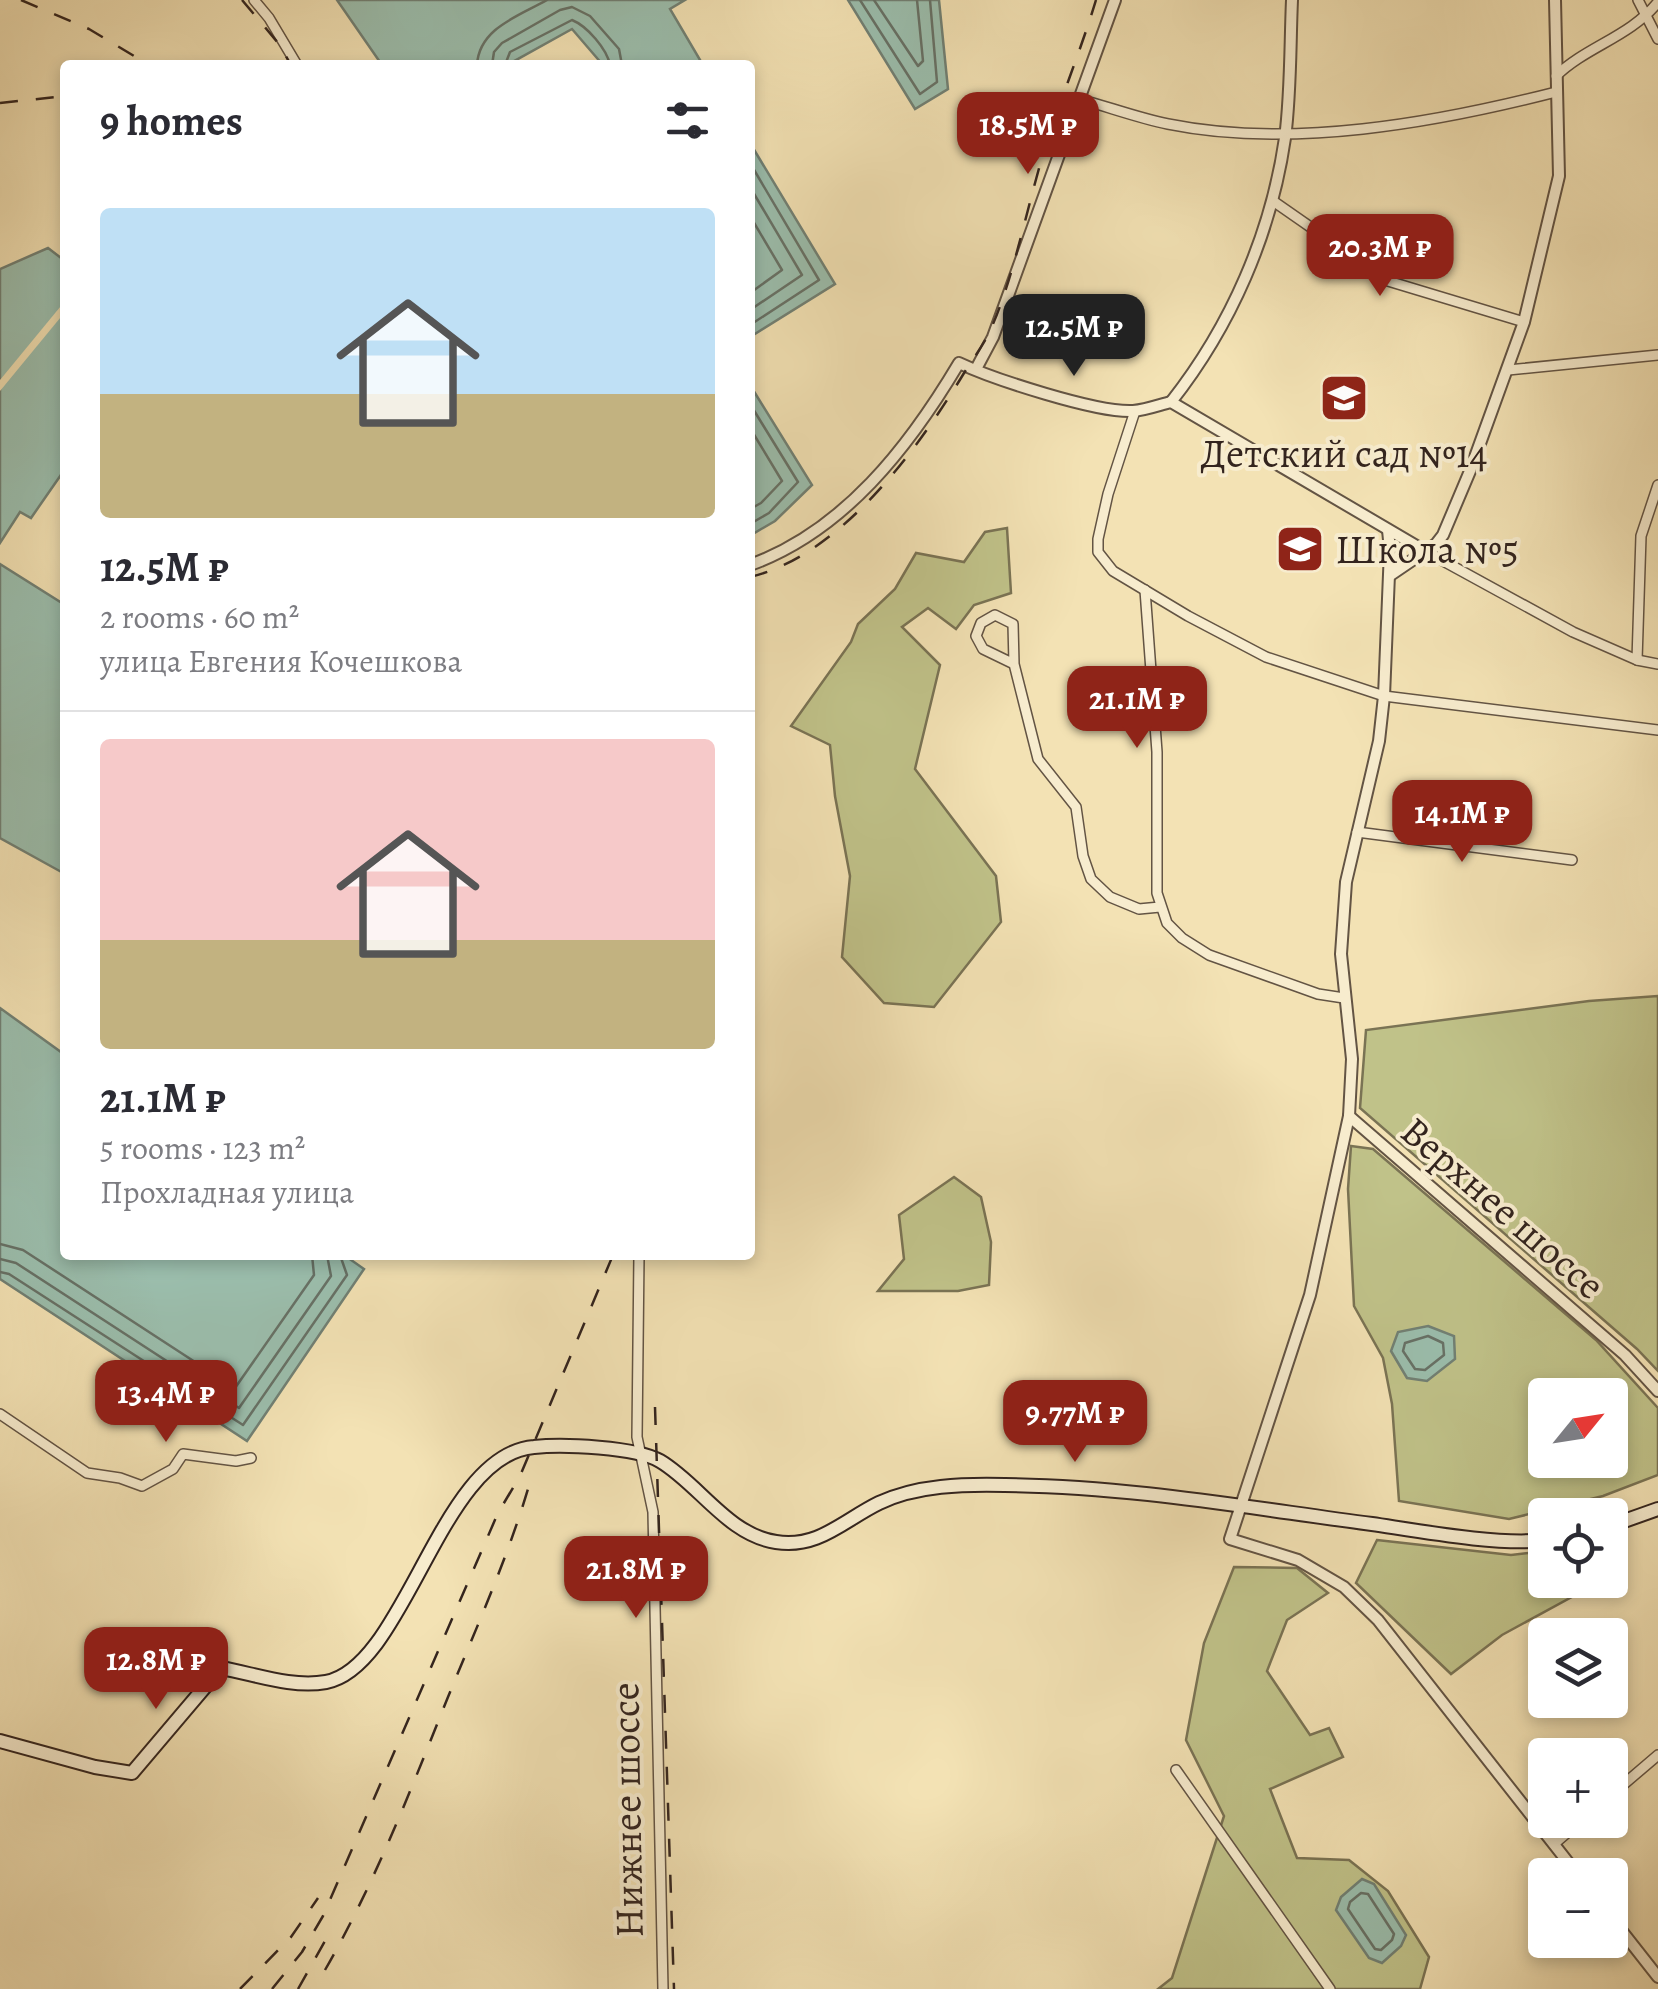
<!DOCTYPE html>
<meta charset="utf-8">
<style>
:root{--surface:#fff;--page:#f2f2f3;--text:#2b2b33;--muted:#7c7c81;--line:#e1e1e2;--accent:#8f2418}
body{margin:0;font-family:Alegreya,serif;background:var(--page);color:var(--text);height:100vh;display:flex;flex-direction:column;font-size:38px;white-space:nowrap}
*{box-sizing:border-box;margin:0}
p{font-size:32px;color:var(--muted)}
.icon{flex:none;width:55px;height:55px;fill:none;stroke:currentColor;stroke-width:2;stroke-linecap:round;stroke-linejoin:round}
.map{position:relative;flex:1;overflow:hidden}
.panel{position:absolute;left:60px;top:60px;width:695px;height:1200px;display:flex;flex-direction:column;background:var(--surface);border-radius:10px;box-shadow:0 5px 15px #0003}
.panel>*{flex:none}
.needle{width:65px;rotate:60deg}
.fabs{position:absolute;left:1528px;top:1378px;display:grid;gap:20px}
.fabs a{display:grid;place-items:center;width:100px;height:100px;border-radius:10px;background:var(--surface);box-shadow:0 5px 15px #0003;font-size:50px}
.price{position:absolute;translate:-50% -85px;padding:0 22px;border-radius:20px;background:var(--accent);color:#fff;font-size:32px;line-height:65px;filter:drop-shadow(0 2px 5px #0008)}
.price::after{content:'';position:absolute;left:50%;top:60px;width:30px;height:22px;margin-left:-15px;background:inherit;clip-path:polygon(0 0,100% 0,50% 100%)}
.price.selected{background:#222;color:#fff}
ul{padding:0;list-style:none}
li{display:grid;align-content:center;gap:20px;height:530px;padding:0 40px}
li+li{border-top:2px solid var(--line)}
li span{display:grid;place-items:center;height:310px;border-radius:10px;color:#555}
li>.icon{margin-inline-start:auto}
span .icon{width:180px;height:180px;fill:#fffc;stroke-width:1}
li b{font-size:42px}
h2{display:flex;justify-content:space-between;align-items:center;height:120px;padding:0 40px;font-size:42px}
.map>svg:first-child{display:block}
.green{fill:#c0c289;stroke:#7a7354;stroke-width:2.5;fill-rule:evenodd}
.water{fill:#9bbead;stroke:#718074;stroke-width:2.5}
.pier{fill:#f3e2b4}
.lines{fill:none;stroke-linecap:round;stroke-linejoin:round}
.shore{stroke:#677166;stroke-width:2.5}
.minor-casing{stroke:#635444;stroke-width:12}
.tertiary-casing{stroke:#635444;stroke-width:14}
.secondary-casing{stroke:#33241e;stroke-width:16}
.minor{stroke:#f7ecce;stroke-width:9}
.tertiary{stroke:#f7ecce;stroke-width:10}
.secondary{stroke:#f7ecce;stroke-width:12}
.rail{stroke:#33241e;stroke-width:2.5;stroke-dasharray:18 18;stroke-linecap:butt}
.labels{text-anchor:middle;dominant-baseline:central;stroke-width:8;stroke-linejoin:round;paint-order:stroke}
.poi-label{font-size:40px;fill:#33241e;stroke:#f7ecce}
.street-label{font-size:40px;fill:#33241e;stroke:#f7ecce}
</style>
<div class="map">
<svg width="1658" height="1989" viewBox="0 0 1658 1989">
<rect width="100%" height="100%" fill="#f3e2b4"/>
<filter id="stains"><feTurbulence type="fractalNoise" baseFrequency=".002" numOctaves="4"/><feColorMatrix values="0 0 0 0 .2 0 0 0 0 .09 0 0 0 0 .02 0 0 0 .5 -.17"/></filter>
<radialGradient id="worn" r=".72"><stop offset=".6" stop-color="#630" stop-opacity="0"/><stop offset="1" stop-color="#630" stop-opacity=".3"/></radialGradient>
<g class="green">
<path d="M1007,528l4,65 -37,12 -18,24 -28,-21 -26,19 38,38 -25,104 81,107 5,46 -67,85 -50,-4 -42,-46 8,-81 -15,-80 -5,-51 -39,-19 60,-84 7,-18 37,-35 21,-36 48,9 21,-30z"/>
<path d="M1658,996v375l-21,-22 -277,-241 6,-78 223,-29z"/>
<path d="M1351,1146l22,3 223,191 62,68v67l-55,21 -94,23 -110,-18 -7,-97 -9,-46 -29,-52 -6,-117zM1545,1395h65v65h-65z"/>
<path d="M954,1177l27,20 10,45 -2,43 -31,6h-80l26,-32 -5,-44z"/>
<path d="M1377,1540l134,15 34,-4v29h58l-101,55 -51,39 -95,-91z"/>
<path d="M1234,1567l63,1 31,25 -41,27 -20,51 43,64 19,-7 14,29 -73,32 27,69 52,2 39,31 41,66 -9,32h-262l14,-11 52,-162 -38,-76 18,-97z"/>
</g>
<g class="water">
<path d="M337,0h348l-15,9 33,56h-100l-31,-36 -65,36h-125z"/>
<path d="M848,0h91l9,89 -33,20z"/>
<path d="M750,143l85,141 -85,53z"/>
<path d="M48,248l17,13v208l-34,49 -11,-6 -20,31v-274z"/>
<path d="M750,385l62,100 -37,36 -24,14z"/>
<path d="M0,564l65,41v269l-65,-36z"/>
<path d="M0,1008l65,47v200h279l20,14 -117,172 -247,-162z"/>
<path d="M1428,1326l26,10 1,23 -28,22 -20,-3 -16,-27 7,-19z"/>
<path d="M1362,1879l12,5 32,51 -5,11 -19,17 -13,-5 -33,-48 5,-13z"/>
</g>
<path class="pier" d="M65,301v11l-65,79v-11z"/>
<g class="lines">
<g class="shore">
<path d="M860,0l60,94 17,-12 -7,-82"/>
<path d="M874,0l44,66 5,-5 -6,-61"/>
<path d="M477,65c2,-37 42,-49 70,-65"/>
<path d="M492,65l2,-13 8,-9 58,-33 12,-3 18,9 29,33 3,16"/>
<path d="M505,65l5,-13 62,-32c15,6 35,29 38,45"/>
<path d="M750,163l69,117 -69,45"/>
<path d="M750,187l52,88 -52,35"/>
<path d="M750,216l32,54 -32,23"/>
<path d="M750,404l48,78 -29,31 -19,11"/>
<path d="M750,428l32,53 -21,22 -11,6"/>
<path d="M0,1244l23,6 212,138 79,-113 -2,-20"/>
<path d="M0,1259l16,4 223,145 92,-132 -4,-21"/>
<path d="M0,1272l9,2 234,151 104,-150 -7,-20"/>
<path d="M1428,1336l15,7 1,12 -19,15 -10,-1 -12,-18 2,-8z"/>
<path d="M1361,1893l7,1 26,40 -2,6 -11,10 -6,-1 -27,-40 2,-7z"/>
</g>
<g class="minor-casing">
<g id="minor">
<path d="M254,0l15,18 28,47"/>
<path d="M1638,0l20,39"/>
<path d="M1556,76c31,-30 74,-39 102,-74"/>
<path d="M1079,99c30,8 59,19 89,25 123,25 267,-1 388,-32"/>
<path d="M1273,201l115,80 136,41"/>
<path d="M1508,370l150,-15"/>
<path d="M1135,411l-27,83 -10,45v13l15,19 75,45 78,41 118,39 274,34"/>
<path d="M1425,551l148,81 64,28 21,4"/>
<path d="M1145,590l12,162v141l10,30 15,15 27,17 109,39 26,4"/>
<path d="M1637,660l4,-124 17,-51"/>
<path d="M1014,664l-31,-15 -7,-13 5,-13 14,-8 18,9 1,40 24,95 38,48 7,49 8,23 19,18 29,12 21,-2"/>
<path d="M1357,832l215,28"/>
<path d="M639,1255l-2,182 16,75 10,477"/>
<path d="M0,1414l87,59 33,5 22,8 31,-17 10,-15 53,7 15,-3"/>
<path d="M1176,1770l154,219"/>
<path d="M1610,1796l48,-41"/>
<path d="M1554,1844l28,-24"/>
</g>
</g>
<g class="tertiary-casing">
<g id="tertiary">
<path d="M976,369l17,-32 122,-337"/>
<path d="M1171,402c60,-76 100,-168 114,-264 6,-45 5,-93 7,-138"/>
<path d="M1388,530l2,20 -6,146 -5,45 -33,141 -5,72 11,105 -3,57 -39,179 -80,244 68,21 46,27 34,33 200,255"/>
<path d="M750,565c94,-34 159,-118 209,-202 34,16 138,50 174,48 13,-1 26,-6 38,-9l254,149"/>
<path d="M1389,576l47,-32 7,-9 27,-64 54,-149 35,-146 -4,-176"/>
<path d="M1349,1116l276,239 33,36"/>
<path d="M1610,1916l48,61"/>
</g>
</g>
<g class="secondary-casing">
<g id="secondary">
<path d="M1610,1526l48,-17"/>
<path d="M0,1741l95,26 37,6 89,-105c34,6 70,20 105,14 80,-15 114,-228 208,-235 29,-3 102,0 126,14 39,23 68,74 116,81 42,7 68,-22 103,-39 38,-18 85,-19 126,-18 123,1 245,23 367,39 47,7 129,22 173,16"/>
</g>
</g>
<use href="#minor" class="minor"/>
<use href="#tertiary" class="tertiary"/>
<use href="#secondary" class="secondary"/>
<g class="rail">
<path d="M21,0l68,29 60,36"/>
<path d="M242,0l37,44 12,21"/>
<path d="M0,103l65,-7"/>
<path d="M750,577c89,-21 165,-124 211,-199 9,-15 20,-29 28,-45 23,-49 37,-121 53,-175 16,-53 38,-105 54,-158"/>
<path d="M655,1407l19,582"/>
<path d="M325,1970c50,-87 86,-181 123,-273 29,-71 61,-142 82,-215"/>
<path d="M240,1989l51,-52 27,-39"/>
<path d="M272,1989l30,-37 21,-36 175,-403 22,-37 93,-221"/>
<path d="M298,1989l27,-48"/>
</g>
</g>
<defs>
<g id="school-square" transform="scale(2.5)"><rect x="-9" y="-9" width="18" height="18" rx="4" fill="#8f2418" stroke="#f7ecce"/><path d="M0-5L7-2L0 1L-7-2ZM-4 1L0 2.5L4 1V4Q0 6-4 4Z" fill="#fff"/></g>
</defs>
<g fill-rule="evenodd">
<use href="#school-square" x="1344" y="398"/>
<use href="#school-square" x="1300" y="549"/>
</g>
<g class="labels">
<g class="poi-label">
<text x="1344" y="453">Детский сад №14</text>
<text x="1335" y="549" text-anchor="start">Школа №5</text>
</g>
<g class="street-label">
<text transform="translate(1503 1208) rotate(41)">Верхнее шоссе</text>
<text transform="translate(627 1810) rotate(-91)">Нижнее шоссе</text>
</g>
</g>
<rect width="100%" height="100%" filter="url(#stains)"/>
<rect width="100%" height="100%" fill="url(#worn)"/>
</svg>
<div class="fabs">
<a><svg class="needle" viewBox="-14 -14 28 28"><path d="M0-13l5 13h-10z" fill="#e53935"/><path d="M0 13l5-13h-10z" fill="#7c7c81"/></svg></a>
<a><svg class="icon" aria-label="locate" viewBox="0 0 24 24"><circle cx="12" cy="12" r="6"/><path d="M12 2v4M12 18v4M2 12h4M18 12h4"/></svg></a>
<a><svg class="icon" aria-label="layers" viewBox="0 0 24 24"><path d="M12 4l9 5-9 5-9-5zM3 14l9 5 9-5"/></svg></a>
<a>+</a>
<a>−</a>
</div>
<b class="price" style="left:1028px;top:177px">18.5M ₽</b>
<b class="price" style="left:1380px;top:299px">20.3M ₽</b>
<b class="price selected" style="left:1074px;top:379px">12.5M ₽</b>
<b class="price" style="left:1137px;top:751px">21.1M ₽</b>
<b class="price" style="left:1462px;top:865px">14.1M ₽</b>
<b class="price" style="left:166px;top:1445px">13.4M ₽</b>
<b class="price" style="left:1075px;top:1465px">9.77M ₽</b>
<b class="price" style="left:636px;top:1621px">21.8M ₽</b>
<b class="price" style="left:156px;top:1712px">12.8M ₽</b>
<section class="panel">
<h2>9 homes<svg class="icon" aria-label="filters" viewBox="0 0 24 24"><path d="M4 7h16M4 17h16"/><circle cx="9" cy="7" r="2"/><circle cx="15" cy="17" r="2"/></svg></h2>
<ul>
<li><span style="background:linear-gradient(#bfe0f5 60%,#c2b280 0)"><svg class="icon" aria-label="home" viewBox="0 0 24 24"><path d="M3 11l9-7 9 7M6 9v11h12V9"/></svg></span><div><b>12.5M ₽</b><p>2 rooms · 60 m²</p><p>улица Евгения Кочешкова</p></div></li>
<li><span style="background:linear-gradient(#f6c9c9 65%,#c2b280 0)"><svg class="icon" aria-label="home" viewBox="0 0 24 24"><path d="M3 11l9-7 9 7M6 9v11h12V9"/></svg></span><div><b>21.1M ₽</b><p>5 rooms · 123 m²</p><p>Прохладная улица</p></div></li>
</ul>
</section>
</div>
